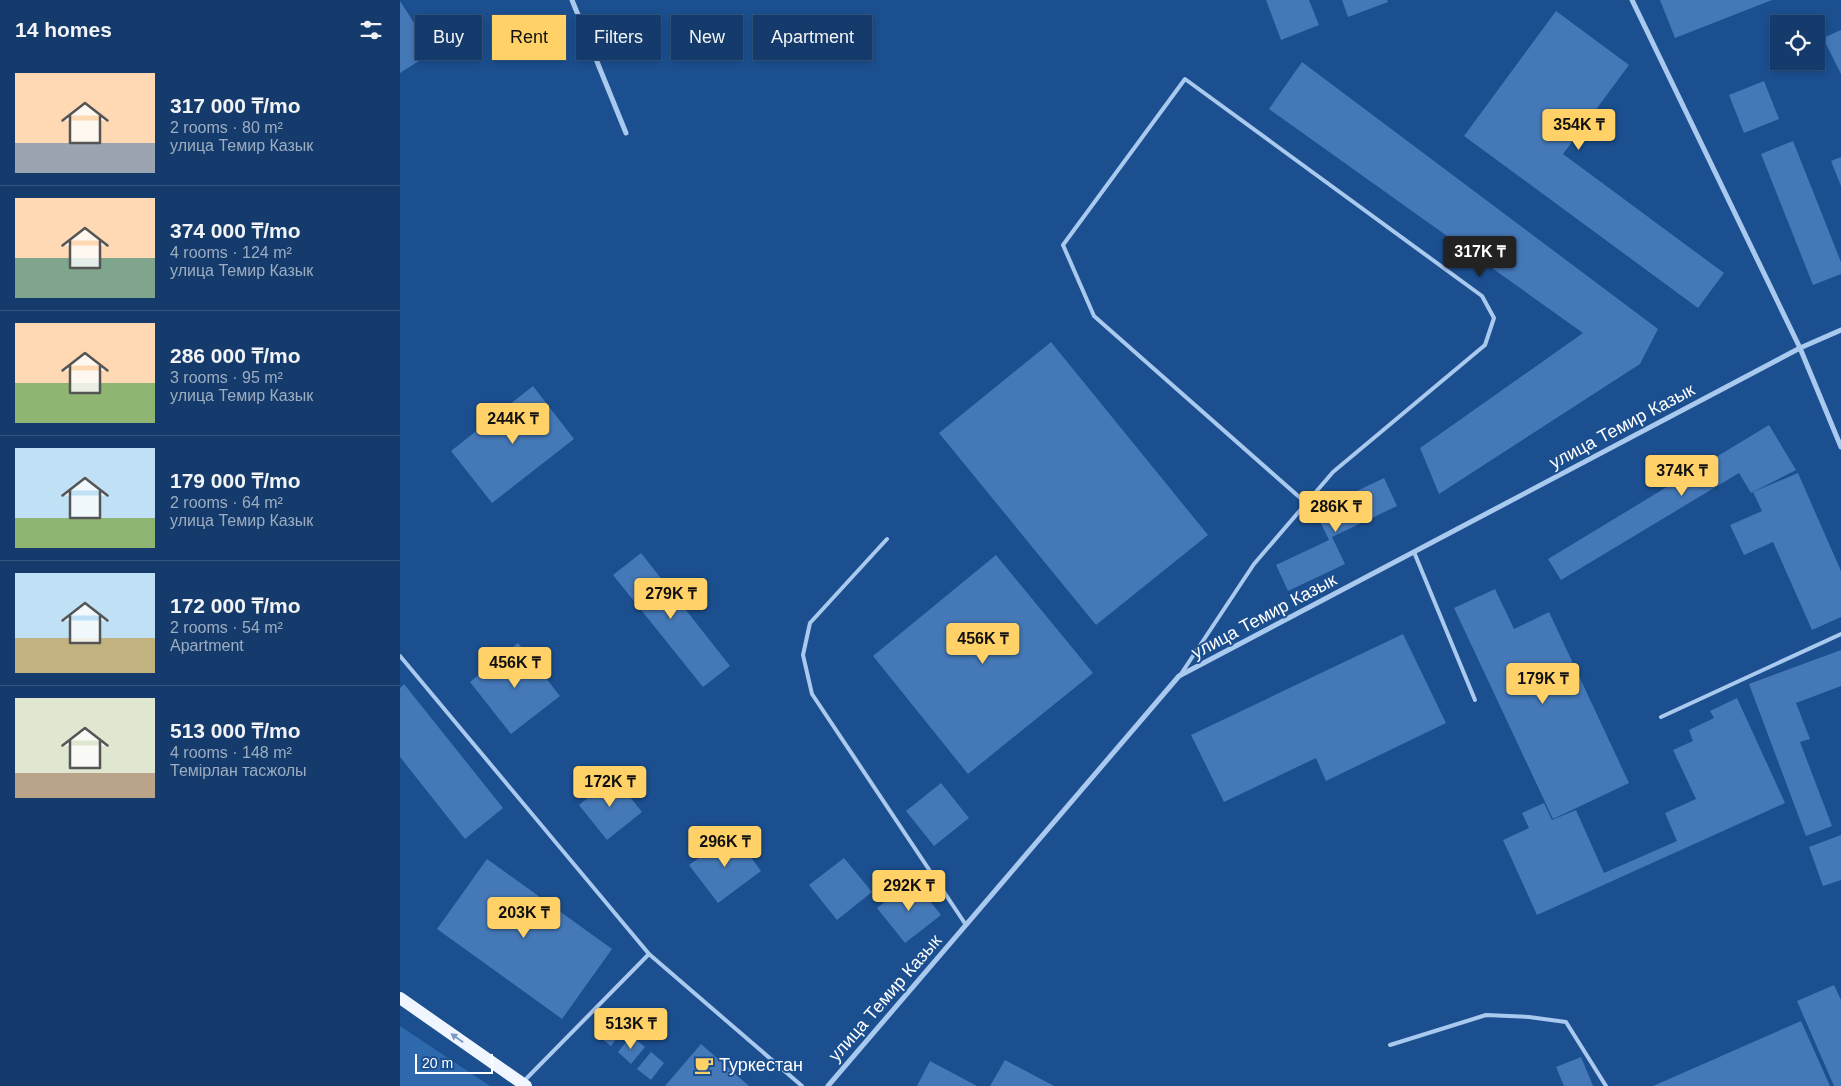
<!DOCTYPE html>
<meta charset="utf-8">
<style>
:root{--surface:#143b6b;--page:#1d4271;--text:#f1f3f6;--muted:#9dadc1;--line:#33557e;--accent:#ffd166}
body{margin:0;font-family:Arial,sans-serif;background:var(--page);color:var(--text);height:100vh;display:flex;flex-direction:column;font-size:19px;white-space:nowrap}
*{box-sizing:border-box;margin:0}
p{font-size:16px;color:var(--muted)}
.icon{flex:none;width:28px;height:28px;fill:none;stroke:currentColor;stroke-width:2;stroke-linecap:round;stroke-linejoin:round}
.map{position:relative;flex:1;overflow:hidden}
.side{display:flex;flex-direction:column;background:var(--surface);width:400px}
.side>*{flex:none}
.guide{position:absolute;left:15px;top:15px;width:475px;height:45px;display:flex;gap:10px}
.fabs{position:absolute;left:1370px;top:15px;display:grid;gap:10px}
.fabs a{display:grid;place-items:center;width:55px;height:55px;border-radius:0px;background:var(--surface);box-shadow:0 2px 8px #0003,0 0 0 1px var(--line);font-size:25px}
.scale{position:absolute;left:15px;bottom:12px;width:78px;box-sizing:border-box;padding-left:5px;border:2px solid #fff;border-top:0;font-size:14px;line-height:18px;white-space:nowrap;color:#fff;-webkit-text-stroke:4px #1b4f8f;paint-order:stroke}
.price{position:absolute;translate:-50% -42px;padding:0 11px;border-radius:5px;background:var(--accent);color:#111;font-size:16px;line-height:32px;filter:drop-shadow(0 1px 2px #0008)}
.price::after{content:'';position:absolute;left:50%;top:30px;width:15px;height:11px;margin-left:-8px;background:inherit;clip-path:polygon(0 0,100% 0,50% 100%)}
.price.active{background:#222;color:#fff}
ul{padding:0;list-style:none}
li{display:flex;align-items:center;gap:15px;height:125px;padding:0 15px}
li+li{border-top:1px solid var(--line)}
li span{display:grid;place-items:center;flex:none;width:140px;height:100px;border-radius:0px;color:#555}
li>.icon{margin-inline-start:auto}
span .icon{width:60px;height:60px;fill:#fffc;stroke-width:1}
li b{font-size:21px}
h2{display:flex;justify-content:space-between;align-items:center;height:60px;padding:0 15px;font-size:21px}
.tag{padding:0 18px;border-radius:0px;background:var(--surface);box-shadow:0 2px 8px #0003,0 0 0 1px var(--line);font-size:18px;line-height:45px}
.tag.active{background:var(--accent);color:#111}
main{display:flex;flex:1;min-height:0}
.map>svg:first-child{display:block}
.grass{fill:#2e69ad}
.building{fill:#4478b7}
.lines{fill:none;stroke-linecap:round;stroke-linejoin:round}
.lane{stroke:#a9c9ee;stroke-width:4}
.street{stroke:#a9c9ee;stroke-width:5}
.primary{stroke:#f0f6ff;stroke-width:12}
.oneway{fill:#7b9ac1}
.labels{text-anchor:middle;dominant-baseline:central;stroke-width:4;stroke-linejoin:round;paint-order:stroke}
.street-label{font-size:18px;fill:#fff;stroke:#1b4f8f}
.poi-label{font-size:18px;fill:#fff;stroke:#1b4f8f;text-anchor:start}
</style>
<main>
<section class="side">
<h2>14 homes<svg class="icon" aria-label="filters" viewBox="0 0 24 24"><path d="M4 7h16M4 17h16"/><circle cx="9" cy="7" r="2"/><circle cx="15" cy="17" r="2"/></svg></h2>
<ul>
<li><span style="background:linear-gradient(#ffd9b3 70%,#9aa5b1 0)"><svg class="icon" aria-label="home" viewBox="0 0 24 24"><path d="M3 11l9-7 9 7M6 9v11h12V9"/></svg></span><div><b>317 000 ₸/mo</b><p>2 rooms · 80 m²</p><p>улица Темир Казык</p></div></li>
<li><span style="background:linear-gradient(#ffd9b3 60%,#7fa58c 0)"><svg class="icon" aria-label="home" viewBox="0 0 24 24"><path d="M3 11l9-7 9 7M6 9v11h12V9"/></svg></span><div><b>374 000 ₸/mo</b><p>4 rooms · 124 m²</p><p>улица Темир Казык</p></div></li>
<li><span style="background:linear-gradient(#ffd9b3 60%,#8fb573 0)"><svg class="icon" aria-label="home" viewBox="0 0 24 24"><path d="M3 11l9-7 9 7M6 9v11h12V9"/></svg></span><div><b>286 000 ₸/mo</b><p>3 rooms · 95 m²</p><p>улица Темир Казык</p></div></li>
<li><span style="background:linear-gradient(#bfe0f5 70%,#8fb573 0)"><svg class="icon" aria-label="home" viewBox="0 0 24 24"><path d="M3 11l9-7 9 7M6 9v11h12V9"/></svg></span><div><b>179 000 ₸/mo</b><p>2 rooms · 64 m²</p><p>улица Темир Казык</p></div></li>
<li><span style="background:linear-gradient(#bfe0f5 65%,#c2b280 0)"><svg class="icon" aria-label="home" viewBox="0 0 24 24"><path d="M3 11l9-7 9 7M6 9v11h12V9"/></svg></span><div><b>172 000 ₸/mo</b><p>2 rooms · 54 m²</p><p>Apartment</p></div></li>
<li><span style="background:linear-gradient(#dfe7d0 75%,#b9a48a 0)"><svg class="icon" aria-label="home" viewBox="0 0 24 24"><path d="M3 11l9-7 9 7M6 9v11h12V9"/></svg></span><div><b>513 000 ₸/mo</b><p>4 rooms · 148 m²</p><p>Темірлан тасжолы</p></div></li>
</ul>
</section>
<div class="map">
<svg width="1441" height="1086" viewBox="0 0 1441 1086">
<rect width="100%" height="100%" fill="#1b4f8f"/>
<path class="grass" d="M0,1026l90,60h-90z"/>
<g class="building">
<path d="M866,0h43l10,25 -38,15z"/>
<path d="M942,0h45l1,2 -40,15z"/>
<path d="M1260,0h112l-97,38z"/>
<path d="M0,1l33,51 -33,21z"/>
<path d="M1156,11l73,54 -66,89 161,119 -26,35 -234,-172z"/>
<path d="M1441,30v44l-18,-36z"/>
<path d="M902,62l356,267 -18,35 -201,130 -19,-46 163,-115 -314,-224z"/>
<path d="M1364,81l15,38 -35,14 -15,-38z"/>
<path d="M1393,141l48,121v12l-28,11 -52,-131z"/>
<path d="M1441,157v29l-10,-25z"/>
<path d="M651,342l157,193 -112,90 -157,-192z"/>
<path d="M133,386l41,53 -82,64 -41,-52z"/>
<path d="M1369,425l27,45 -45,23 -12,-20 -178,107 -13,-21z"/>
<path d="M1398,473l43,98v46l-29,13 -39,-88 -29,13 -14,-30 32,-14 -9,-19z"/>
<path d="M984,478l13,28 -65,31 13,27 -57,27 -12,-26 53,-25 -14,-29z"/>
<path d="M241,553l89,113 -27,21 -90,-112z"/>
<path d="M596,555l97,118 -125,101 -95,-118z"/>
<path d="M1095,589l19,40 35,-17 80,171 -76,36 -99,-211z"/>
<path d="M1003,634l43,89 -120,58 -10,-23 -92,44 -33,-67z"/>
<path d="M118,643l42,53 -49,38 -41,-52z"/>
<path d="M1441,650v36l-45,17 14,36 -10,3 32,84 -26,10 -57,-152z"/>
<path d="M4,684l99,124 -38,31 -65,-82v-69z"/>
<path d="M1337,698l48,105 -248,112 -34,-75 26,-12 -7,-15 22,-10 8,17 24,-10 28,63 73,-32 -12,-28 31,-14 -23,-49 20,-9 -4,-11 25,-12 -4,-7z"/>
<path d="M214,777l28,35 -35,28 -28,-35z"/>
<path d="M541,783l28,35 -35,28 -28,-35z"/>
<path d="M333,833l28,38 -43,32 -29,-38z"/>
<path d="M1441,835v45l-18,6 -14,-39z"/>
<path d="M444,858l28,34 -35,28 -28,-35z"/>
<path d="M87,859l125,90 -50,70 -125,-90z"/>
<path d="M513,880l28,35 -36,28 -28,-35z"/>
<path d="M1434,985l7,15v86h-7l-37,-85z"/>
<path d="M211,1018l13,11 -13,17 -14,-11z"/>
<path d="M1401,1021l29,65h-177z"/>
<path d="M231,1036l14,11 -14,17 -13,-12z"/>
<path d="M301,1044l48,42h-84z"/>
<path d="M251,1052l13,11 -13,17 -14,-11z"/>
<path d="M1181,1057l12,29h-29l-8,-19z"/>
<path d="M605,1060l49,26h-64z"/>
<path d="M530,1061l47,25h-60z"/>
</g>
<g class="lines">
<g class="lane">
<path d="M487,539l-77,84 -7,32 9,39 154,231"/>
<path d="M1014,552l61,148"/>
<path d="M0,656l249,298"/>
<path d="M781,674l73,-110 79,-92 152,-127 9,-27 -12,-22 -297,-217 -122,166 31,71 212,187"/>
<path d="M1261,717l180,-83"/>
<path d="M990,1045l96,-30 43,2 37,5 40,64"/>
<path d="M124,1081l125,-127 153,132"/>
</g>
<g class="street">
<path d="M172,0l54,133"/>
<path d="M1232,0l168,348 41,99"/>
<path d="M428,1086l351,-410 621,-328 41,-18"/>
</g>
<path class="primary" d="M0,998l126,88"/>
</g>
<defs><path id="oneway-solid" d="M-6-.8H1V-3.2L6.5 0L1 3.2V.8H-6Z" transform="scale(1.25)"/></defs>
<use class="oneway" href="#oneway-solid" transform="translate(57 1038) rotate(-145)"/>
<defs>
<g id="cafe-bare" transform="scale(1.5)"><path d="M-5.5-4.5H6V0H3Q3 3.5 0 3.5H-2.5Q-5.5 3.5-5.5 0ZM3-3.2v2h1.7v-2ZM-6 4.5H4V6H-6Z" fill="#ffd166" stroke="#1b4f8f" stroke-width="2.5" paint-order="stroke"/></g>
</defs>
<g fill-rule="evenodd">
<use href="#cafe-bare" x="304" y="1065"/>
</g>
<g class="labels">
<g class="street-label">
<text transform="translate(1222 426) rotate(-28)">улица Темир Казык</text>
<text transform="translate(864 616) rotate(-28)">улица Темир Казык</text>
<text transform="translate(485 998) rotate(-49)">улица Темир Казык</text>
</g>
<g class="poi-label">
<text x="319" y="1065">Туркестан</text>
</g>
</g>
</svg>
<div class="fabs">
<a><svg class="icon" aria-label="locate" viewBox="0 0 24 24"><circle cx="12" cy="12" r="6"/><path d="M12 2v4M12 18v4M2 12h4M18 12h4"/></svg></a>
</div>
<div class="scale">20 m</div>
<b class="price" style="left:1179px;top:151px">354K ₸</b>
<b class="price active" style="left:1080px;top:278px">317K ₸</b>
<b class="price" style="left:113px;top:445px">244K ₸</b>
<b class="price" style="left:1282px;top:497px">374K ₸</b>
<b class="price" style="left:936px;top:533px">286K ₸</b>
<b class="price" style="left:271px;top:620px">279K ₸</b>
<b class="price" style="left:583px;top:665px">456K ₸</b>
<b class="price" style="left:115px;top:689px">456K ₸</b>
<b class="price" style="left:1143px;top:705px">179K ₸</b>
<b class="price" style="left:210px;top:808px">172K ₸</b>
<b class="price" style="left:325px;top:868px">296K ₸</b>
<b class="price" style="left:509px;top:912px">292K ₸</b>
<b class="price" style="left:124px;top:939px">203K ₸</b>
<b class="price" style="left:231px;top:1050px">513K ₸</b>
<div class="guide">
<a class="tag">Buy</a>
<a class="tag active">Rent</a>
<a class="tag">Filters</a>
<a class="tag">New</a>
<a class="tag">Apartment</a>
</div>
</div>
</main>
